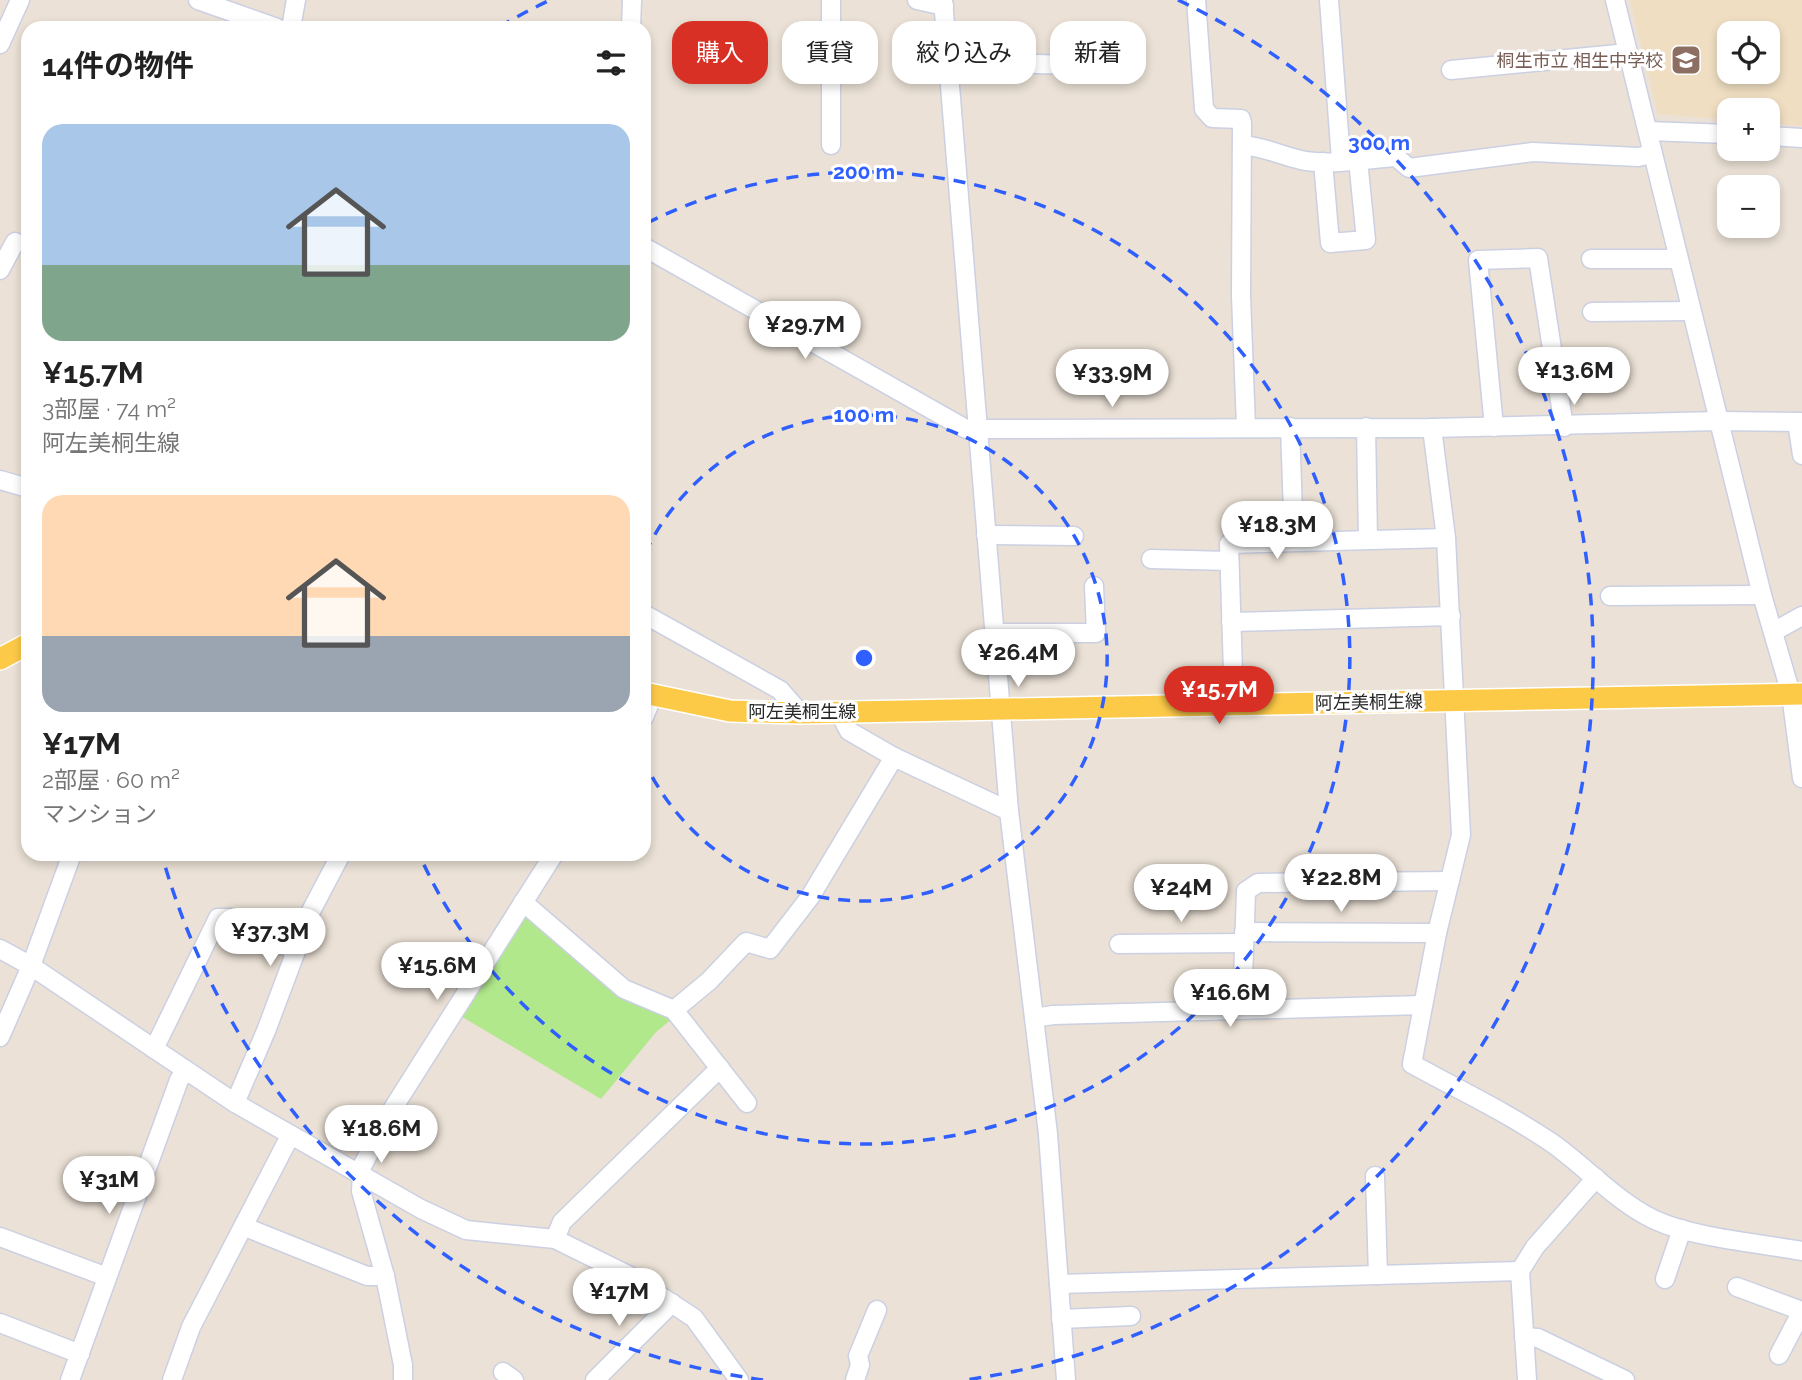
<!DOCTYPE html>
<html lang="ja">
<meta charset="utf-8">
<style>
:root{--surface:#fff;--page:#f2f2f2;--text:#222;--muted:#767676;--accent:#d93025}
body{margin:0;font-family:Raleway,"Noto Sans JP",sans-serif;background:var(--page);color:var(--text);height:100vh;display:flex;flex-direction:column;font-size:26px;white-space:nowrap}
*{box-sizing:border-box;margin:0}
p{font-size:23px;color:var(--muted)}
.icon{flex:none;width:38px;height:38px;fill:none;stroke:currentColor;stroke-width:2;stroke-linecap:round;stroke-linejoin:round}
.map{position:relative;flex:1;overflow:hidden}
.sheet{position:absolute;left:21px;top:21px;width:630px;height:840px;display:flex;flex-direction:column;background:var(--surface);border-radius:21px;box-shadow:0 4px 10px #0003}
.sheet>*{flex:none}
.top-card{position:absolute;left:672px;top:21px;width:665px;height:63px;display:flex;gap:14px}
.fabs{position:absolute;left:1717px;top:21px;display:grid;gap:14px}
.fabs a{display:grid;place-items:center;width:63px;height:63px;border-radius:14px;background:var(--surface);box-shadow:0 4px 10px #0003;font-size:35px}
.price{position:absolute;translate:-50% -60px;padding:0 16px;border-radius:24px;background:#fff;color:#222;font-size:23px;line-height:46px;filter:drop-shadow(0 2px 4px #0008)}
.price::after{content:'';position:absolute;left:50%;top:42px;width:21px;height:16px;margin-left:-10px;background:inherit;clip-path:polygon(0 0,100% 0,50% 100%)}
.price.current{background:var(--accent);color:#fff}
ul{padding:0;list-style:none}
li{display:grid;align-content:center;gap:14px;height:371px;padding:0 21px}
li span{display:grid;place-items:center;height:217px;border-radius:21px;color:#555}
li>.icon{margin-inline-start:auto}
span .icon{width:126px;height:126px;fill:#fffc;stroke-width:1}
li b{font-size:30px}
h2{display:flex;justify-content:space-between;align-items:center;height:84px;padding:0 21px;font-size:30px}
.chip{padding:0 24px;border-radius:21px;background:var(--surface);box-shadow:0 4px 10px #0003;font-size:24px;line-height:63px}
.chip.current{background:var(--accent);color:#fff}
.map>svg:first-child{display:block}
.education{fill:#efdec2;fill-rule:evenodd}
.green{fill:#b0e88b}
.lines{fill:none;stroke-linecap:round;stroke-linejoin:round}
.minor-casing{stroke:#cbd0e2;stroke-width:21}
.major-casing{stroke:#fff;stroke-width:24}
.minor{stroke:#fff;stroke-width:18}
.major{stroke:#fdca48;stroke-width:21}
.ring{fill:none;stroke:#2f60ff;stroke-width:3.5;stroke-dasharray:12 9}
.labels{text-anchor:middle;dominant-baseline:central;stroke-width:6;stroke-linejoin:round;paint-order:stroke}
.education-label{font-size:18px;fill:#785e54;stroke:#fff;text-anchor:end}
.street-label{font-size:18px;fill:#262626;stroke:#fff}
.centre{fill:#2f60ff;stroke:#fff;stroke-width:3.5}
.ring-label{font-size:21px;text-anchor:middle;font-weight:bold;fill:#2f60ff;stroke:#fff;stroke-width:6;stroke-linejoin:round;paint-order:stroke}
</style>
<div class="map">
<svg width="1802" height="1380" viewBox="0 0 1802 1380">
<rect width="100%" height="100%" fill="#ebe1d6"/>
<path class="education" d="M1630,0h172v126l-34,-3v-13h-39v10l-71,-6zM1729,33h39v39h-39z"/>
<path class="green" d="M521,917l14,4 81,74 57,23 -17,14 -55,67 -142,-84z"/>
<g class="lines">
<g class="minor-casing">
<g id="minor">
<path d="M198,0l79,28"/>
<path d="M917,0l27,6"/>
<path d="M943,0l66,811 39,323 18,246"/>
<path d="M1196,0l8,109 8,9 29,1 1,4 -1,173 5,131"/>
<path d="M1329,0l12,160"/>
<path d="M1615,0l147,595 29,99 11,84"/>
<path d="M291,28l5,-28"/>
<path d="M631,28l1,-28"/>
<path d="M0,44l20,-44"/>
<path d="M949,62l126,3"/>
<path d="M1451,70l177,-17"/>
<path d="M1648,131l81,3"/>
<path d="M1768,136l34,2"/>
<path d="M831,145v-145"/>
<path d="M1242,145c22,2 38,10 59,15 27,6 67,-1 95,-3l13,11 124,-16 105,5 15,-3"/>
<path d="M1323,162l7,81 36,-3 -8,-80"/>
<path d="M644,247l322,182 466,-1 286,-7 84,1"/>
<path d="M1591,259h87"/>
<path d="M0,270l15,-28"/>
<path d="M1592,312l99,-1"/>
<path d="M1797,422l5,33"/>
<path d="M1290,427l4,114"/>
<path d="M1366,427l2,112"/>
<path d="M1494,427l-16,-167 60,-2 26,169"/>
<path d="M1432,428l14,110 15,297 -24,98 -25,131c47,26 96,49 140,79 34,24 66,60 103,77 39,18 104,23 147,31"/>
<path d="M0,480l28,8"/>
<path d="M986,535l88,1"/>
<path d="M1151,559l78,2"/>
<path d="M1610,596l152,-1"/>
<path d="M644,614l136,76 20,23"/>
<path d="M1231,622l220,-6"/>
<path d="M1773,632l29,-16"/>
<path d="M995,633h101l-2,-47"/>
<path d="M1234,705l-5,-161 217,-6"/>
<path d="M839,712l10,19 45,26 115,54"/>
<path d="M644,717l9,-22"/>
<path d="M523,902l101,87 50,21 73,93"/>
<path d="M1244,932l193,1"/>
<path d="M1119,944l125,-1"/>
<path d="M0,949l31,17 204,137 186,106 45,21 89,9 75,37 64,42 45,62"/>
<path d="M1242,1009l4,-118 12,-8 192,-2"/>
<path d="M674,1010l35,-29 37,-39 24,7 40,-52 84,-140"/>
<path d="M1034,1018l19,-3 370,-10"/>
<path d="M0,1037l31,-71 41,-112"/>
<path d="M154,1049l64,-131h12l66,33"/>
<path d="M235,1103l31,-72 45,-120 30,-57"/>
<path d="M358,1174l32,-61 164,-259"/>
<path d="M362,1176l-1,15 24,85 18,89v15"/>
<path d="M1375,1176l3,99"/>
<path d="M245,1227l122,49h18"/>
<path d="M0,1237l107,40"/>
<path d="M555,1239l7,-17 158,-154"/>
<path d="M1665,1279l17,-50"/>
<path d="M1059,1284l461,-13"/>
<path d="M1737,1287l65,24"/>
<path d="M1061,1319l70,-3"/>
<path d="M0,1323l80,31"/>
<path d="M1524,1337l14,1 87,42"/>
<path d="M1779,1355l23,-44"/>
<path d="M503,1372l11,8"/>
<path d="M70,1380l109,-300 7,-10"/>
<path d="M172,1380l19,-53 99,-191"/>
<path d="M595,1380l77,-77"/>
<path d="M855,1380l5,-15 -2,-9 19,-46"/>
<path d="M1527,1380l-7,-109 15,-24 61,-69"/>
</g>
</g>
<g class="major-casing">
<g id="major">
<path d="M0,659l28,-15"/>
<path d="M644,693l86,18 70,2 1002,-19"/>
</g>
</g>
<use href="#minor" class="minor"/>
<use href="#major" class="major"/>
</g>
<g class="ring">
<path d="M645 553A243 243 0 1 1 645 763"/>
<path d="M647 223A486 486 0 1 1 420 856"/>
<path d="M763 1380A729 729 0 0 1 163 859M499 27A729 729 0 0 1 550 0M1178 0A729 729 0 0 1 965 1380"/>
</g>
<defs>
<g id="school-square" transform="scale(1.575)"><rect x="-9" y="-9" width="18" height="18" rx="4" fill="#8d6e63" stroke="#fff"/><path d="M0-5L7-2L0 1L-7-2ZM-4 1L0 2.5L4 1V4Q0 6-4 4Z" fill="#fff"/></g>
</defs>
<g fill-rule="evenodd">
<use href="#school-square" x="1686" y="60"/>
</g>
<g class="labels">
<g class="education-label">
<text x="1663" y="60">桐生市立 相生中学校</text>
</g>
<g class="street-label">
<text transform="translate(1369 702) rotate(-1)">阿左美桐生線</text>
<text x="802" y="711">阿左美桐生線</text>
</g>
</g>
<circle cx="864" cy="658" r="10" class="centre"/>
<g class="ring-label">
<text x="1379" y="150">300 m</text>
<text x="864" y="179">200 m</text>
<text x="864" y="422">100 m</text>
</g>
</svg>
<div class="fabs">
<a><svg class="icon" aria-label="locate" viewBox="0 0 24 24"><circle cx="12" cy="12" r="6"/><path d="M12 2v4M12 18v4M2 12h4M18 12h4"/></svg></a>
<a>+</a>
<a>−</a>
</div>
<b class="price" style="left:805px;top:361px">¥29.7M</b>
<b class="price" style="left:1574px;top:407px">¥13.6M</b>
<b class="price" style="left:1112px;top:409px">¥33.9M</b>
<b class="price" style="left:1277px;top:561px">¥18.3M</b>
<b class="price" style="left:1018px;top:689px">¥26.4M</b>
<b class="price current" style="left:1219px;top:726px">¥15.7M</b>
<b class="price" style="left:1341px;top:914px">¥22.8M</b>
<b class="price" style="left:1181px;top:924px">¥24M</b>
<b class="price" style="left:270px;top:968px">¥37.3M</b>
<b class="price" style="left:437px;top:1002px">¥15.6M</b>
<b class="price" style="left:1230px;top:1029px">¥16.6M</b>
<b class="price" style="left:381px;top:1165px">¥18.6M</b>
<b class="price" style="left:109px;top:1216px">¥31M</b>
<b class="price" style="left:619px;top:1328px">¥17M</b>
<div class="top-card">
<a class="chip current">購入</a>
<a class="chip">賃貸</a>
<a class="chip">絞り込み</a>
<a class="chip">新着</a>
</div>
<section class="sheet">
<h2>14件の物件<svg class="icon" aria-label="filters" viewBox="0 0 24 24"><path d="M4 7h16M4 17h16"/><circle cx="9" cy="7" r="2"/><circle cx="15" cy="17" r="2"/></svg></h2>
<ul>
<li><span style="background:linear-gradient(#a9c7e8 65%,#7fa58c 0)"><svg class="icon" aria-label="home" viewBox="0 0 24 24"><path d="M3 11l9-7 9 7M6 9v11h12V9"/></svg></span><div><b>¥15.7M</b><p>3部屋 · 74 m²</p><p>阿左美桐生線</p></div></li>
<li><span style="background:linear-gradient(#ffd9b3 65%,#9aa5b1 0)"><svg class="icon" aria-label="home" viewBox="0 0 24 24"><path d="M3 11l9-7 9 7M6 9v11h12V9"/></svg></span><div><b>¥17M</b><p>2部屋 · 60 m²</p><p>マンション</p></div></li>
</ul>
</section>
</div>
